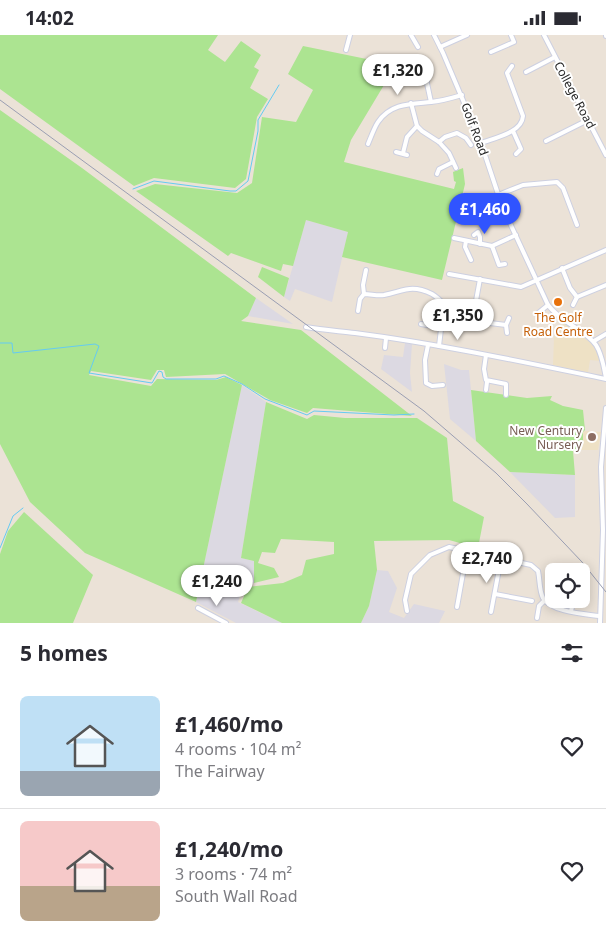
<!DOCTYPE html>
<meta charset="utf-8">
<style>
:root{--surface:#fff;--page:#f7f7f7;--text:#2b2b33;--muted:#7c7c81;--line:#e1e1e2;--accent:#3054ff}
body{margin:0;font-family:"Noto Sans",sans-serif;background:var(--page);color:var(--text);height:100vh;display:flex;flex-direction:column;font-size:19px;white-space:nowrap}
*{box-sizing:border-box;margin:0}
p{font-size:16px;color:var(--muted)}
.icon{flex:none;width:28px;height:28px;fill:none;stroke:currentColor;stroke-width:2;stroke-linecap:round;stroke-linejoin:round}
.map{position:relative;height:588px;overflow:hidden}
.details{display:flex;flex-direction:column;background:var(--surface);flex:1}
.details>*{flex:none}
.fabs{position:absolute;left:545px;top:528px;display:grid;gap:10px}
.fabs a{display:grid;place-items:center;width:45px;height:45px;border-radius:8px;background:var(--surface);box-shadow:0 2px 12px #0003;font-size:25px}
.price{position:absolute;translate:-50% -42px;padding:0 11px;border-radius:18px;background:#fff;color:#222;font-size:16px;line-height:32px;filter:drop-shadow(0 1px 2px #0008)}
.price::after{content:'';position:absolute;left:50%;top:30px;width:15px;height:11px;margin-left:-8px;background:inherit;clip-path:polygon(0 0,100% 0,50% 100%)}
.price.on{background:var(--accent);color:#fff}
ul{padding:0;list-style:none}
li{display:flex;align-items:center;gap:15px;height:125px;padding:0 20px}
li+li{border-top:1px solid var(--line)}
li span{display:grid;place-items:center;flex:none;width:140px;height:100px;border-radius:8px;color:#555}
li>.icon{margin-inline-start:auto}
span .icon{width:60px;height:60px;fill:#fffc;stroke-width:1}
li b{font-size:21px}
h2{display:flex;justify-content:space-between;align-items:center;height:60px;padding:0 20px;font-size:21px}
.status{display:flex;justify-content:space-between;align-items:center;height:35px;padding:0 25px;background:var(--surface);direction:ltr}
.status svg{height:14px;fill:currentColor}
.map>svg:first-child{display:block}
.industrial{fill:#dcd9e2}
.education{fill:#eee1c5}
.green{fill:#ace491}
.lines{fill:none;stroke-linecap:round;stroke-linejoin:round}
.stream{stroke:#65cbf2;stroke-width:1}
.street-casing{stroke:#cdd0e1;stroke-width:6}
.street{stroke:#fff;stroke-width:4}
.rail{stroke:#9a9eb2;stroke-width:1}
.food-dot{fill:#e8710a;stroke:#fff;stroke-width:2}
.education-dot{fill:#8d6e63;stroke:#fff;stroke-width:2}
.labels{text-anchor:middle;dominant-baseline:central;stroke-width:4;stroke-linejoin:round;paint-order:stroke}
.street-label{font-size:12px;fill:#272727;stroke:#fff}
.food-label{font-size:12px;fill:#c56008;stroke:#fff}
.education-label{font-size:12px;fill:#785e54;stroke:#fff;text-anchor:end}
</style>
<div class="status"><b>14:02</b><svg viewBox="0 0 49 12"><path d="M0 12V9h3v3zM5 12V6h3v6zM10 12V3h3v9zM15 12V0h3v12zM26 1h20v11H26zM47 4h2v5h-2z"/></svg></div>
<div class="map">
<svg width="606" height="588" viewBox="0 0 606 588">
<rect width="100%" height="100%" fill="#ebe2d7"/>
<g class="industrial">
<path d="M306,185l42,12 -16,70 -37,-13 -5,12 -6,-4z"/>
<path d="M256,263l37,26 -45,-8z"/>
<path d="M405,308l7,1 -2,29 2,19 -31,-23 3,-14 19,2z"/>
<path d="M444,329l17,6h8l7,71 -26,-22z"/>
<path d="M242,350l24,17 -25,156 13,3v22l-10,1 -6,18 44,21h-46l-40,-21z"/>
<path d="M510,437l65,3v42l-20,1z"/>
<path d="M377,535l11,1 9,17 -8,24 15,6 10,-14 31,7 -6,12h-78l8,-17z"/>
</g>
<g class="education">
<path d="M564,288l6,4 1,7 13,2 12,11 5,14 -11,-1 -2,13 -35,-8 1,-28 2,-5z"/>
<path d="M583,396l18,1 -3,18h-22v-9z"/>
</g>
<g class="green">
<path d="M0,0h218l-10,15 17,12 16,-21 20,14 -7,12 5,3 -9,18 18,11 -11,18 -11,62 -11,9 -81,-10 -20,8 -134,-97z"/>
<path d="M303,11l93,19 -45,75 -7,22 110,27 2,-7 -2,-1 -1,-9 10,-4 2,16 -23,96 -100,-23 6,-25 -42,-12 -13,46 -10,-2 -2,7 -50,-18 -3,3 -92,-65 19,-7 82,9 15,-10 10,-66 34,5 17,-32 -25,-16z"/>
<path d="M0,75l82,58 174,130 -8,18 -7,5 60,9 111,86 -99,-8 -6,5 -37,-13 -45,-26 -59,3 -2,-7h-7l-6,10 -60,-9 -2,4 62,11 6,-7 59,1 10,-3 16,8 -46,217 -111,-49 -55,-51 -30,-58z"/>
<path d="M262,232l27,11 -5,19 -26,-20z"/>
<path d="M471,355l56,8 25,-2 -2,4 13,6 20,4 2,20 -2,2v9h-7v9l-3,1 2,24 -65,-3 -34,-31z"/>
<path d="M266,367l41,17 7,-4 31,3h72l30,20 6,63 31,16 -6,31 -29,-8 -75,1 3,29 -8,36 -8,17h-79l-41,-20 7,-16 35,-4 19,-8 4,-15 28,-6v-12l-53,-3 -6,14 -13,-1 -4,11 16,5 5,9 -25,6v-22l-13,-3z"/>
<path d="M24,477l69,63 -20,48h-73v-69l8,-23z"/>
</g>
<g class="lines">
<g class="stream">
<path d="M133,154l21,-8 76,10h6l12,-10 10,-50v-11l21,-35"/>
<path d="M0,308h12l1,10 82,-9 4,2 -10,27 63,10 7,-12 3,1 1,5 3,2h50l8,-3 18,8 23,15 42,16 7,-4 80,4 20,-1"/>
<path d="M0,513l13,-32 10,-8"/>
</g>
<g class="street-casing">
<g id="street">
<path d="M411,0l7,12"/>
<path d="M434,0l9,18 38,90 21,63 46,99c13,18 38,25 48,40 6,9 8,23 10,33"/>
<path d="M544,0l62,120"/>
<path d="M606,0v1"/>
<path d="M440,12l27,-12"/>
<path d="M346,15l4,-15"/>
<path d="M491,17l23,-10 -3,-7"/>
<path d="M526,37l29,-15"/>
<path d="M425,39l6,28"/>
<path d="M408,42l22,-4"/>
<path d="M411,68l6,23 5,5 17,11 10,11 7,15"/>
<path d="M513,96l8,18 -5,5"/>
<path d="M546,106l42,-21"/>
<path d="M439,107l6,-5 12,-4 9,5 5,7"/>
<path d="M481,108c13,-5 41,-10 42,-27l-16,-43 5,-7"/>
<path d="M368,109c3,-7 6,-16 10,-22 13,-19 33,-18 53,-20 11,-1 21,-4 31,-7"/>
<path d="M396,117l11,3"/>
<path d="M403,118l4,-16 10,-11"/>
<path d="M437,139l2,-5 14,-7"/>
<path d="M498,160l25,-10 34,-3 6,6 14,37"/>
<path d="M477,169l10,1 13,-6"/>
<path d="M474,200l4,-3 2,5v7"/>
<path d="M454,203l38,8 24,-11"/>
<path d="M466,206l-1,6 6,13"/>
<path d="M492,211l7,19 6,-1"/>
<path d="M562,233l8,20 7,9 29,-12"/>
<path d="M449,239l72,13 85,-37"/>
<path d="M480,244l-7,38 9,5 24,3"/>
<path d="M364,259l-1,-9 3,-15"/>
<path d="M573,270l4,-8"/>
<path d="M358,276l2,-12 4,-5c7,0 13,2 20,1 20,-4 27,-11 48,-1 15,8 21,31 41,23"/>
<path d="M537,279l11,-9"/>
<path d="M421,289l18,3 2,2 -2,17"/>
<path d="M306,292c17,3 33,4 49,6 85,11 168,29 251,46"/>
<path d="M507,298l-1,-8 3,-7"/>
<path d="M594,306l12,-7"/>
<path d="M428,310l-3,15 1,23 6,3 11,-1"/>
<path d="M385,313l1,-10"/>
<path d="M486,320l-2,14 2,11 20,4v11"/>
<path d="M486,355l1,-8"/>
<path d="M581,543l5,-5"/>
<path d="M495,559l37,7"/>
<path d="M457,572l10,-56"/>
<path d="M198,573l28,15"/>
<path d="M407,576l-2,-11 6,-26 19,-19 19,-8 82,18 7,6c2,9 1,19 5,27 8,14 42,16 56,18"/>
<path d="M571,576l3,-12"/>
<path d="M491,577l10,-53"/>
<path d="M537,583l2,-12 6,-6"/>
<path d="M600,588l3,-93 -2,-63 5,-59"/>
</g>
</g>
<use href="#street" class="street"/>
<path class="rail" d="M0,65l424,311 72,62 31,31 55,58 24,30"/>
</g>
<circle class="food-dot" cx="558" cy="267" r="5"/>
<circle class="education-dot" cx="592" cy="402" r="5"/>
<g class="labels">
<g class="street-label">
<text transform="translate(575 60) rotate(62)">College Road</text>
<text transform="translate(475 94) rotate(69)">Golf Road</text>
</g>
<g class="food-label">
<text x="558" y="282">The Golf<tspan x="558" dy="14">Road Centre</tspan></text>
</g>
<g class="education-label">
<text x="582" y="395">New Century<tspan x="582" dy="14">Nursery</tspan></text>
</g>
</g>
</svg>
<div class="fabs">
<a><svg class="icon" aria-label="locate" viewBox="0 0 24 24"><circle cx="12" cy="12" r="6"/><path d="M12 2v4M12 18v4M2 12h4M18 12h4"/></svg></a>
</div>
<b class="price" style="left:398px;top:61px">£1,320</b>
<b class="price on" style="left:485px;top:200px">£1,460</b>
<b class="price" style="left:458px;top:306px">£1,350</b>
<b class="price" style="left:487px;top:549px">£2,740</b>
<b class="price" style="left:217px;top:572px">£1,240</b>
</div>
<section class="details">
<h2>5 homes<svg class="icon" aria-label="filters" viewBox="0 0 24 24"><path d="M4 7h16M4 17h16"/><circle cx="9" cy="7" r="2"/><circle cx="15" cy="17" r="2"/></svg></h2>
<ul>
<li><span style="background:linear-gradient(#bfe0f5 75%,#9aa5b1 0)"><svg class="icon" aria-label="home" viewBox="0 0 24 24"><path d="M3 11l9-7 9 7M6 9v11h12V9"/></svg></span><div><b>£1,460/mo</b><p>4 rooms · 104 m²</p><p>The Fairway</p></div><svg class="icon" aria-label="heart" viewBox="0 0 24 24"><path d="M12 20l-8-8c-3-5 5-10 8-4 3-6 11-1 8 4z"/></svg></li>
<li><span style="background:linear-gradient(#f6c9c9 65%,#b9a48a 0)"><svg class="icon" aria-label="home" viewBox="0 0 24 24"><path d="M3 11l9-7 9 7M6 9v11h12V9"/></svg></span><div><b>£1,240/mo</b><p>3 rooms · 74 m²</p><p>South Wall Road</p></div><svg class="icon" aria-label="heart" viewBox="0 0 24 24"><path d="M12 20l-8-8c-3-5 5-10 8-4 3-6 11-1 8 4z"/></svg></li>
</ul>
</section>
